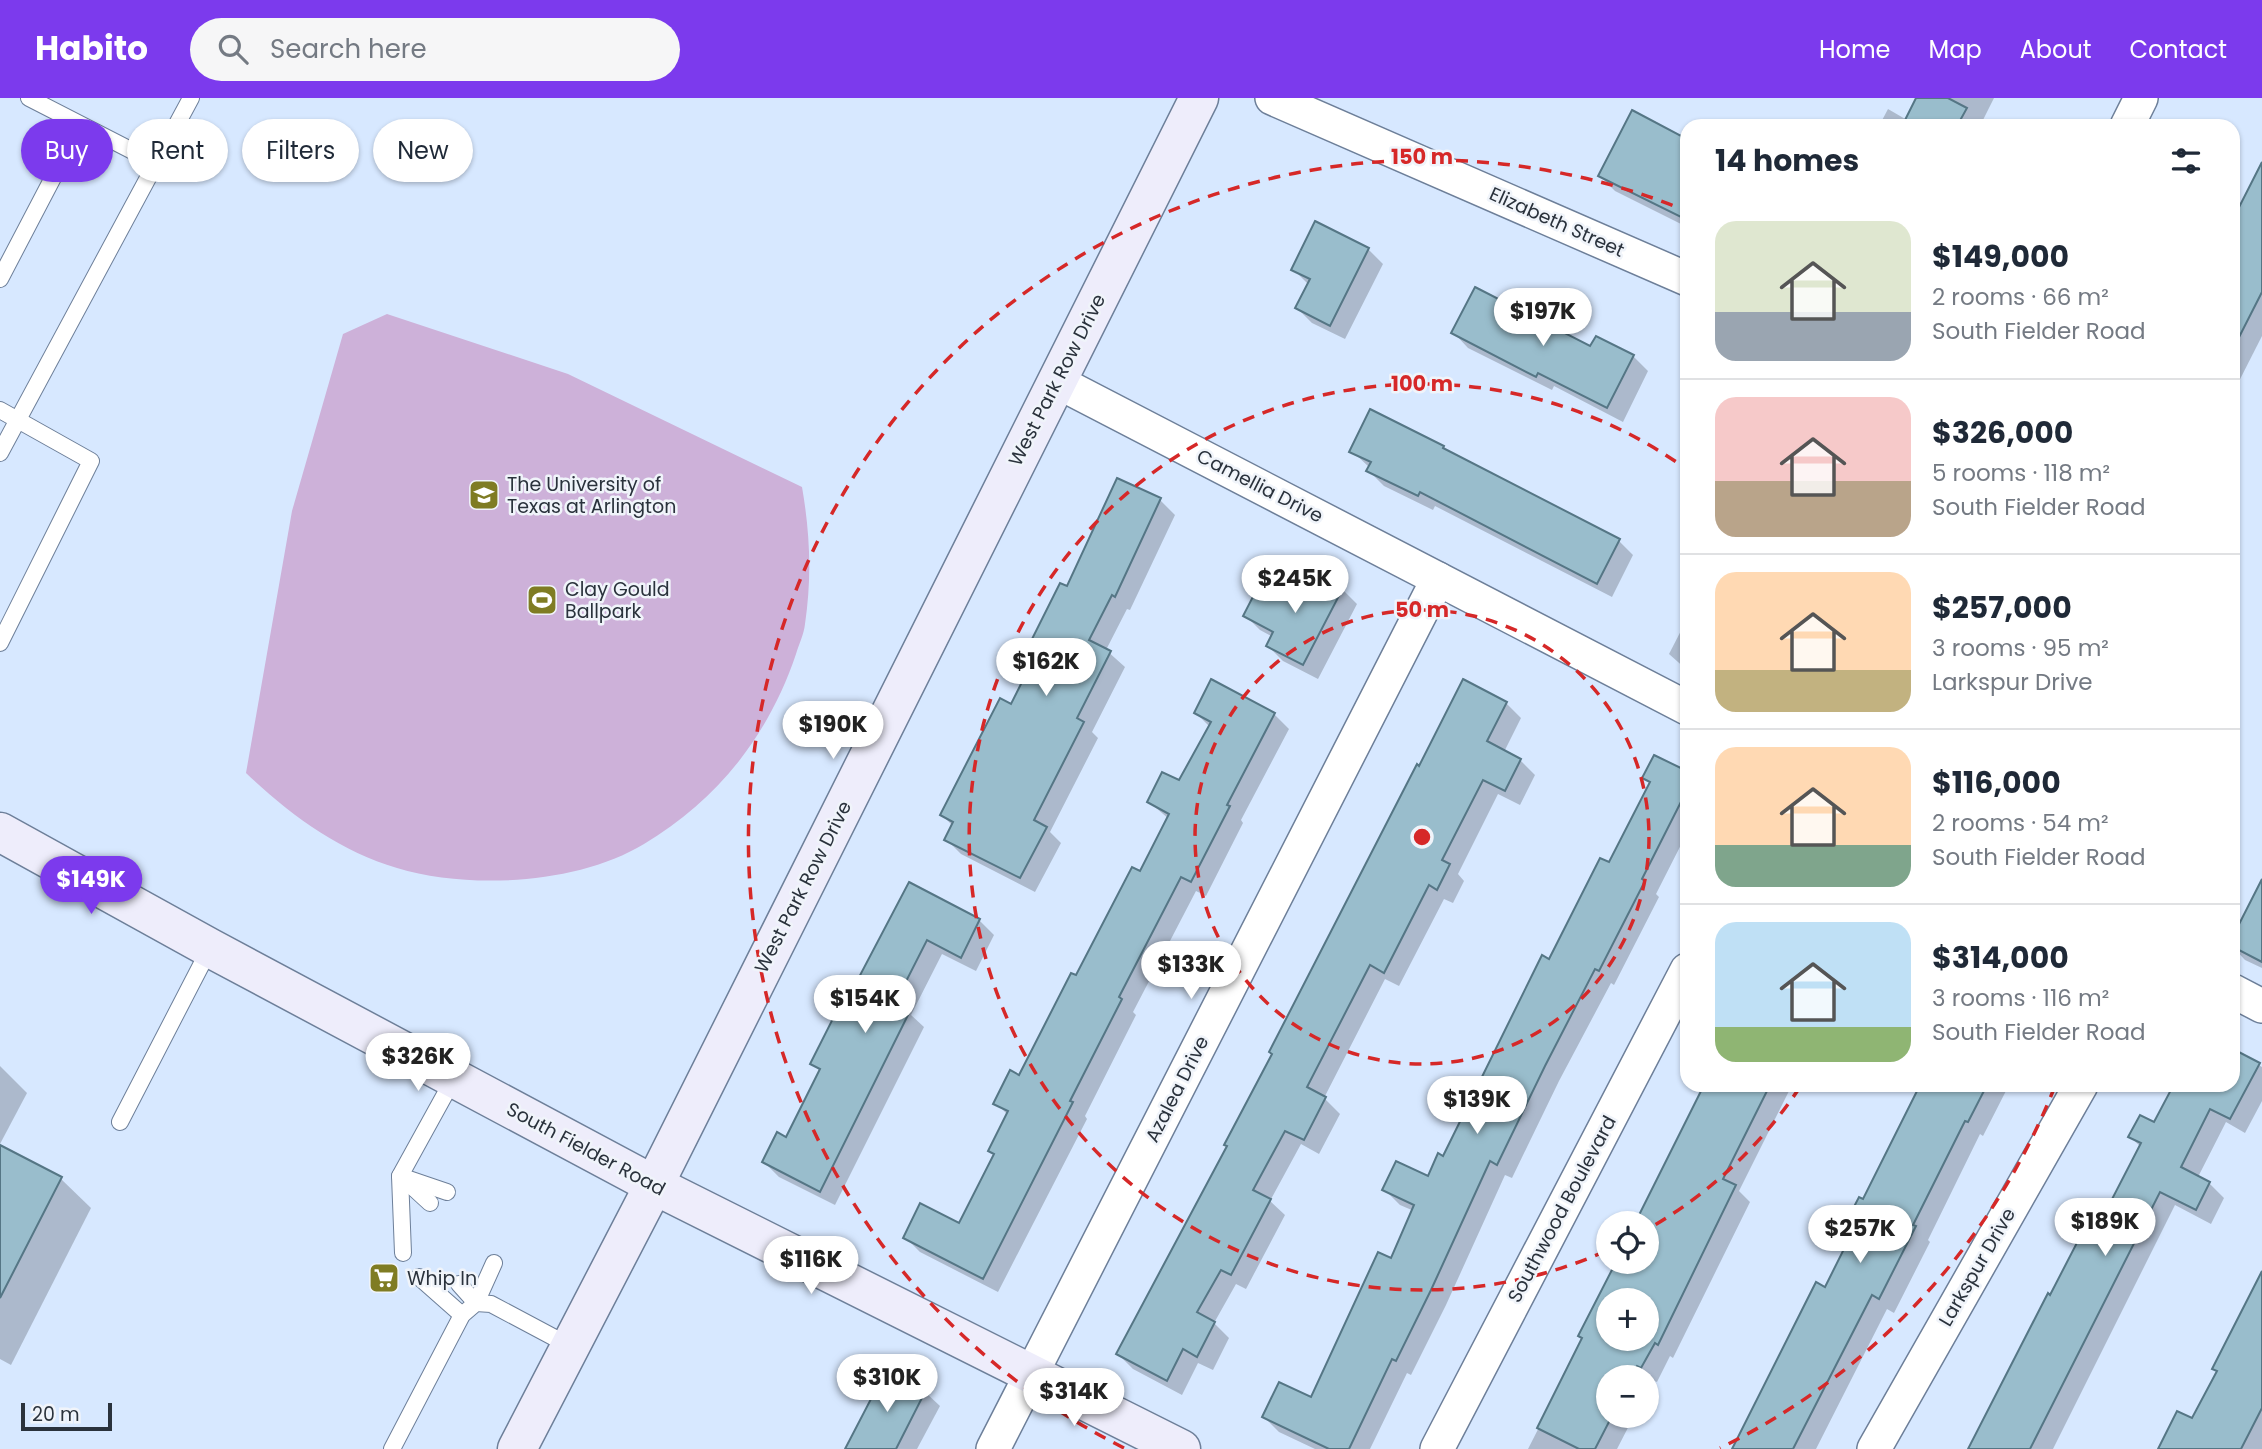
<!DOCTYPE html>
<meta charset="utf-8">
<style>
:root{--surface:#fff;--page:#f6f6f7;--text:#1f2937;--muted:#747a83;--line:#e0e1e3;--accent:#7c3aed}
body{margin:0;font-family:Poppins,sans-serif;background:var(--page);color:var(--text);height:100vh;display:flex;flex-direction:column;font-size:26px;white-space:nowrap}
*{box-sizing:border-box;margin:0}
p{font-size:23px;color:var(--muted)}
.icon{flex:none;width:38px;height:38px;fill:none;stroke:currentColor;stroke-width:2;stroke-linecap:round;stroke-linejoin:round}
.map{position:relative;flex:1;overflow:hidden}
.sheet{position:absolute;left:1680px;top:21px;width:560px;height:973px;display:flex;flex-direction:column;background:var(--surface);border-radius:21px;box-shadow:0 2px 5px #0004}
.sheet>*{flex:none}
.hud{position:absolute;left:21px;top:21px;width:665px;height:63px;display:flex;gap:14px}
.buttons{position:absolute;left:1596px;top:1113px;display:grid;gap:14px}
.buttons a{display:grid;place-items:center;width:63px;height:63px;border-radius:50%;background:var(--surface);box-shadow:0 2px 5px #0004;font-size:35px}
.scale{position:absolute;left:21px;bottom:18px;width:91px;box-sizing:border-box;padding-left:7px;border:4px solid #2a323c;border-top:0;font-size:19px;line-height:24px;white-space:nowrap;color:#2a323c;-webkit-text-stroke:5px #f0f4fa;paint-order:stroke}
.price{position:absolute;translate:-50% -60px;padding:0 16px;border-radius:24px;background:#fff;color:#222;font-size:23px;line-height:46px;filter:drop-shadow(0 2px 4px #0008)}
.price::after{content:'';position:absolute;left:50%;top:42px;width:21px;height:16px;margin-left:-10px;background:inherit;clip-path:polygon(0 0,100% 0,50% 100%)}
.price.current{background:var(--accent);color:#fff}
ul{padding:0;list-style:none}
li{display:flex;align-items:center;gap:21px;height:175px;padding:0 35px}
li+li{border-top:2px solid var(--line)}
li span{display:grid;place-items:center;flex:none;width:196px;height:140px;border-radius:21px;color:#555}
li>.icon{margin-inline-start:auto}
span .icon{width:84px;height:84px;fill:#fffc;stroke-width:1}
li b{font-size:30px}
h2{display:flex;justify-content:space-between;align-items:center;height:84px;padding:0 35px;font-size:30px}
.tag{padding:0 24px;border-radius:32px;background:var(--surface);box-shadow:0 2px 5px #0004;font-size:24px;line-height:63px}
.tag.current{background:var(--accent);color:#fff}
header{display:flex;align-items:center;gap:42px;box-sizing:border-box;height:98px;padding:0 35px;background:var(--accent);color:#fff}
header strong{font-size:33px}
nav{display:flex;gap:38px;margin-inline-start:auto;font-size:24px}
.search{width:490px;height:63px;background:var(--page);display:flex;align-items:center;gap:18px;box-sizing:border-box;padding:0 24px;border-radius:38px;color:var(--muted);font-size:26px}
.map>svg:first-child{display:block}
.green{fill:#cdb1d9}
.shadow{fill:#0003;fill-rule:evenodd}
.building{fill:#99bdcc;stroke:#557685;stroke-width:2;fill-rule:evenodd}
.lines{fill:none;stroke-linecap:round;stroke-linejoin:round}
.lane-casing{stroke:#6d7f99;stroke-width:18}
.street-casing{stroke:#6d7f99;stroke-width:36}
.secondary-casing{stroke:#6d7f99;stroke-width:41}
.lane{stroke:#fff;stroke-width:16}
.street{stroke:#fff;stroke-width:33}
.secondary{stroke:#eeedfb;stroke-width:38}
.ring{fill:none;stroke:#d62828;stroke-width:3.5;stroke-dasharray:12 9}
.labels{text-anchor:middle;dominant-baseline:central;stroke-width:5;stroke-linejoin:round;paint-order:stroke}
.street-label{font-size:19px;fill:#2a323c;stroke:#f0f4fa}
.poi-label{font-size:19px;fill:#2a323c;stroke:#f0f4fa;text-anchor:start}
.centre{fill:#d62828;stroke:#f0f4fa;stroke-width:3.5}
.ring-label{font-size:21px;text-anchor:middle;font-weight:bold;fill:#d62828;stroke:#f0f4fa;stroke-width:5;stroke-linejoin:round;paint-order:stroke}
</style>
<header>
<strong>Habito</strong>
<div class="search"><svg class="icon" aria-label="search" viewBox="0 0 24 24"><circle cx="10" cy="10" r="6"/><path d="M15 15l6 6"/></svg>Search here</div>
<nav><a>Home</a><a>Map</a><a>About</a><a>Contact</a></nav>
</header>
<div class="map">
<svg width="2262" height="1351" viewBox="0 0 2262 1351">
<rect width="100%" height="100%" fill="#d7e8ff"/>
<path class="green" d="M387,216l181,60 234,113c8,46 10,90 3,137 -1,10 -6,20 -9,30 -13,39 -32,75 -57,107 -26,33 -58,61 -95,83 -66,40 -174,46 -247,24 -58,-17 -108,-54 -151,-95l46,-262 51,-177z"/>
<g class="shadow">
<path d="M1918,0h76l-14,28h-101l9,-17 19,11z"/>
<path d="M1687,43v86l-72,-36 -15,-15z"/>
<path d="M2262,67v171l-29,57v-160z"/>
<path d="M1368,151l15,15 -38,75 -33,-16 -15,-15 12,-23 -16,-16z"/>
<path d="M1454,235l137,16 5,-11 37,18 15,15 -25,51 -69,-36 -2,4 -84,-42z"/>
<path d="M1443,349l5,5 171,89 14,14 -21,42 -177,-91 -2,4 -49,-24 -15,-15 1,-3 -18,-17z"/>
<path d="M1160,402l15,15 -45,95 -3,-1 -21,41 19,17 -33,65 6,6 -48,94 11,11 -26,49 -74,-38 -15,-15 7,-13 -11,-11 70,-109 24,-47 -8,-9 40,-62z"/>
<path d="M1342,491l15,15 -39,75 -35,-18 -15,-15 5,-9 -13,-7 -15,-15 46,-14z"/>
<path d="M1687,521v51l-18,-16z"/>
<path d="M1506,605l15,15 -17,34 16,8 15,15 -15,30 -22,-11 -40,80 6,7 -11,22 -9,-4 -45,87 -14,-7 -61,119 16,16 -21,40 -18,-10 -31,57 15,14 -39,74 -10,-5 -22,39 15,15 -16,32 -15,-7 -16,32 -49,-26 -15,-15 111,-207 191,-379z"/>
<path d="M1196,615l78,1 15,15 -48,91 2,3 -37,73 -10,-5 -63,121 3,3 -51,101 2,3 -89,173 -78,-40 -15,-15 54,-12 36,-69 -5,-6 18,-35 -12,-12 24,-26 56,-99 65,-105 28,-54 -20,-17 31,-19 30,-56z"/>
<path d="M1687,675v60l-31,61 3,3 -45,88 -3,-2 -52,98 -47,97 -7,-3 -59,130 -35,70 -4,-2 -37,76h-55l-36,-17 -15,-15 48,-18 80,-139 22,-49 -14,-6 -15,-15 44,-11 15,-21 106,-197 60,-96 41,-81 -7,-6z"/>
<path d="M2262,782v88l-17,-8 -12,-13v-7z"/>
<path d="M910,786l69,36 15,15 -18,36 -34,-17 -31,61 13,12 -89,178 -56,-28 -15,-15 23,-23 34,-67 -9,-9 44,-77z"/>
<path d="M2233,953l29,16v34l-17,32 -19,-11 -28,55 11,6 15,15 -13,26 -36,-19 -122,244h-83l81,-152 58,-87 32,-63 -11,-10 25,-13 21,-39h57z"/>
<path d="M0,968l27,27 -27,51z"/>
<path d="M1706,987h81l3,4 -51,102 11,11 -77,156 -3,-2 -13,26 -5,-2 -5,11v-14h-39v39h26l-17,33h-89l56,-110 -4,-3 38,-74h29v-39h-9zM1608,1202h39v39h-39z"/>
<path d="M1922,987h87l-26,51 -3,-2 -52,106 2,2 -36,71 -7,-4 -71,140h-82l92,-160 27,-53 -8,-8 19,-26z"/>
<path d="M0,1049l61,32 30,29 -80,157 -11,-6z"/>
<path d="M2262,1208v143h-102l33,-28 25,-49 -4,-3z"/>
<path d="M925,1294l15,14 -23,43h-70z"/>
</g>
<g class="building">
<path d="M1916,0h32l19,10 -10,18h-55z"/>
<path d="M1632,12l55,29v81l-89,-44z"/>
<path d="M2262,64v130l-29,57v-130z"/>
<path d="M1315,123l54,27 -39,78 -35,-18 15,-29 -19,-9z"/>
<path d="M1475,189l115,59 6,-10 38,19 -27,53 -69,-35 -2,4 -85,-44z"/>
<path d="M1370,311l74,37 -1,2 177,91 -23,45 -177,-92 -2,4 -52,-25 5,-9 -22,-10z"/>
<path d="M1117,380l44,20 -46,99 -3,-2 -23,45 22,11 -34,67 7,4 -50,98 13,7 -27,51 -76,-38 9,-18 -13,-7 60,-117 11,6 24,-48 -9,-5 34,-68 7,3z"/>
<path d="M1307,471l36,19 -40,77 -37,-19 7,-14 -30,-16 17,-33 30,16z"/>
<path d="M1211,581l64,34 -48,92 3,1 -39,76 -10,-5 -62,120 3,2 -52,102 3,1 -90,177 -80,-41 17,-35 39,20 35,-69 -6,-3 20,-40 -15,-7 17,-34 9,5 52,-102 5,2 56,-108 8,4 29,-57 -22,-12 15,-30 17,8 32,-58 -17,-9z"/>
<path d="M1463,581l44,23 -20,39 34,18 -16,32 -22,-11 -41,80 8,4 -13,26 -8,-5 -45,88 -14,-8 -63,122 19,10 -22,43 -19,-9 -32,59 18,9 -40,76 -10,-5 -24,42 18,10 -18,35 -14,-8 -16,32 -51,-27 111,-208 -3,-1 48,-91 -3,-2 148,-288 2,2z"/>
<path d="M1654,657l33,16v19l-45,89 3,2 -46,90 -4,-2 -50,97 -48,99 -7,-4 -59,129 -35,71 -4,-2 -43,90h-20l-67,-32 17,-35 32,15 67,-145 13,6 23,-53 -32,-15 14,-29 32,15 10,-23 5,3 99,-201 7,4 51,-101 9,4 41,-80 -8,-4z"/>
<path d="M2262,781v83l-29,-15v-11z"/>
<path d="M909,784l71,37 -19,39 -34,-18 -32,63 15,8 -90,181 -58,-30 15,-30 9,5 34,-68 -10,-5 42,-83 4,2z"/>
<path d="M2233,951l27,14 -30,56 -20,-10 -29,58 29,15 -14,28 -36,-18 -130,257h-62l80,-156 2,2 48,-93 10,5 33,-64 -13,-6 12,-22 14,7 18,-34 -6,-3h67z"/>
<path d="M1704,987h66l-47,94 13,6 -78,160 -3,-2 -14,25 -4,-2 -6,11h-23v39h4l-17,33h-16l-42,-21 45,-90 -4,-2 38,-74h31v-39h-12zM1608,1202h39v39h-39z"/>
<path d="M1920,987h67l-19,37 -3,-1 -52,104 3,1 -37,73 -7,-4 -79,154h-61l84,-167 9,5 27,-54 -9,-5 16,-31 4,2z"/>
<path d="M0,1047l62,32 -62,121z"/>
<path d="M2262,1173v137l-21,41h-83l19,-38 15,7 25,-47 -5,-2z"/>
<path d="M886,1272l40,20 -30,59h-51z"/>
</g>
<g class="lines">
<g class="lane-casing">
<g id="lane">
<path d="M29,0l127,65"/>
<path d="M0,181l80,-153"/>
<path d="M0,312l91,51 -91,182"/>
<path d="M0,355l191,-355"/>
<path d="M120,1024l90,-174"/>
<path d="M400,1078l47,16"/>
<path d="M405,1082l25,23"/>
<path d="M403,1155l-3,-77 54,-98"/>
<path d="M419,1179l43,38"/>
<path d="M459,1186l17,19"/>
<path d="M476,1205l18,-40"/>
<path d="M392,1351l70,-134 14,-12 15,1 79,42"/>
</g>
</g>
<g class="street-casing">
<g id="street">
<path d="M1272,0l415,181"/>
<path d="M2127,28l14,-28"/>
<path d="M1056,283l631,327"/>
<path d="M2233,893l29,15"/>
<path d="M993,1351l445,-870"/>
<path d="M1437,1351l250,-479"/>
<path d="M1874,1351l207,-364"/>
</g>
</g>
<g class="secondary-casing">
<g id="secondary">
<path d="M0,734l210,116 444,237 527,264"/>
<path d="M517,1351l137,-264 545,-1087"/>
</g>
</g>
<use href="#lane" class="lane"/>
<use href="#street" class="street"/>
<use href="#secondary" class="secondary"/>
</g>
<g class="ring">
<circle cx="1422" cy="739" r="227"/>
<path d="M1800 989A453 453 0 0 1 1648 1131M1606 1153A453 453 0 1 1 1685 370"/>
<path d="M2055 988A680 680 0 0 1 1720 1350M1124 1350A680 680 0 0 1 1682 111"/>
</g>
<defs>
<g id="university-square" transform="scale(1.575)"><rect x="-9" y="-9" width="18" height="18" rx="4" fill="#7f7c23" stroke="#f0f4fa"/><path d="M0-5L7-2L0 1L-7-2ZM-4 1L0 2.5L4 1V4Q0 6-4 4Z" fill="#fff"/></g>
<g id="stadium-square" transform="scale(1.575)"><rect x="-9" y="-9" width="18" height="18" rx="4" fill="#7f7c23" stroke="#f0f4fa"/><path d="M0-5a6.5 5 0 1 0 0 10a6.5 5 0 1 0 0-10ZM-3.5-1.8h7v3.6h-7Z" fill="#fff"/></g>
<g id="supermarket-square" transform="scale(1.575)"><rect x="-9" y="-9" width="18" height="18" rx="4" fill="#7f7c23" stroke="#f0f4fa"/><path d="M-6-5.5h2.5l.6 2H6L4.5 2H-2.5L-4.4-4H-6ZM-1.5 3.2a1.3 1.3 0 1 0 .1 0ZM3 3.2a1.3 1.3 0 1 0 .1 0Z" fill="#fff"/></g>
</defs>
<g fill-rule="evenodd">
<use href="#university-square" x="484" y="397"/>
<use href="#stadium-square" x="542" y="502"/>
<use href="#supermarket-square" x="384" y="1180"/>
</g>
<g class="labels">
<g class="street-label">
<text transform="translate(1557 124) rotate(24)">Elizabeth Street</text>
<text transform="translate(1057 282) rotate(-63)">West Park Row Drive</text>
<text transform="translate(1260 388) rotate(27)">Camellia Drive</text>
<text transform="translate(803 789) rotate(-63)">West Park Row Drive</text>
<text transform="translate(1177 991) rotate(-63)">Azalea Drive</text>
<text transform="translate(586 1051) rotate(28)">South Fielder Road</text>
<text transform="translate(1562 1111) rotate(-62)">Southwood Boulevard</text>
<text transform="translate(1977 1169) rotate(-60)">Larkspur Drive</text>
</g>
<g class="poi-label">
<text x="507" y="386">The University of<tspan x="507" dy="22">Texas at Arlington</tspan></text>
<text x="565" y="491">Clay Gould<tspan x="565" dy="22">Ballpark</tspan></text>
<text x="407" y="1180">Whip In</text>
</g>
</g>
<circle cx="1422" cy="739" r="10" class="centre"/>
<g class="ring-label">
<text x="1422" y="66">150 m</text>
<text x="1422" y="293">100 m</text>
<text x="1422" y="519">50 m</text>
</g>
</svg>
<div class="buttons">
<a><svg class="icon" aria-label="locate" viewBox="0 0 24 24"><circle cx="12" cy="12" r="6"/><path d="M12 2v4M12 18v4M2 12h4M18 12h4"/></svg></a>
<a>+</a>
<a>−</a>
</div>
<div class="scale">20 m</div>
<b class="price" style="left:1543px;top:250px">$197K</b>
<b class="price" style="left:1295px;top:517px">$245K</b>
<b class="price" style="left:1046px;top:600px">$162K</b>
<b class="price" style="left:833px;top:663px">$190K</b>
<b class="price current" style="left:91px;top:818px">$149K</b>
<b class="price" style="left:1191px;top:903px">$133K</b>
<b class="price" style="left:865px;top:937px">$154K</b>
<b class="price" style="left:418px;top:995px">$326K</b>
<b class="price" style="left:1477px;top:1038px">$139K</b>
<b class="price" style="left:2105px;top:1160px">$189K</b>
<b class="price" style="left:1860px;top:1167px">$257K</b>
<b class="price" style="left:811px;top:1198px">$116K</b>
<b class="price" style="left:887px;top:1316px">$310K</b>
<b class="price" style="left:1074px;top:1330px">$314K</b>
<div class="hud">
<a class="tag current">Buy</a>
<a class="tag">Rent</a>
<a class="tag">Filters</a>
<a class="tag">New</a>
</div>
<section class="sheet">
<h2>14 homes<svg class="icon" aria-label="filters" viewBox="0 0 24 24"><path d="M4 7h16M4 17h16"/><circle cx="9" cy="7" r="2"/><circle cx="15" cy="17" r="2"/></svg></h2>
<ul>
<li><span style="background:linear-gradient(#dfe7d0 65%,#9aa5b1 0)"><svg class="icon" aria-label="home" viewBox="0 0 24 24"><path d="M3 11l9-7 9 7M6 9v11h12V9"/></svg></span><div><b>$149,000</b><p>2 rooms · 66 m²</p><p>South Fielder Road</p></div></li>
<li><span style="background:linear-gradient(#f6c9c9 60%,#b9a48a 0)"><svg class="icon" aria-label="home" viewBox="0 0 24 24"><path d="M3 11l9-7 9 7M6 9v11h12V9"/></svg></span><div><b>$326,000</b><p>5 rooms · 118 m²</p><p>South Fielder Road</p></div></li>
<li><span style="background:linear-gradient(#ffd9b3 70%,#c2b280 0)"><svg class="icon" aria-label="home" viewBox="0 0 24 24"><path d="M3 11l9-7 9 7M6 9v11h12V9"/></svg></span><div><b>$257,000</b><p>3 rooms · 95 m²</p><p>Larkspur Drive</p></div></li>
<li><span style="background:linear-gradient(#ffd9b3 70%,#7fa58c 0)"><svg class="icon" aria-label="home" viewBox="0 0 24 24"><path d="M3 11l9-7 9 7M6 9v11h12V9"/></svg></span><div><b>$116,000</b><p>2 rooms · 54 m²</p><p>South Fielder Road</p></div></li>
<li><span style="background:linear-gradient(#bfe0f5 75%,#8fb573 0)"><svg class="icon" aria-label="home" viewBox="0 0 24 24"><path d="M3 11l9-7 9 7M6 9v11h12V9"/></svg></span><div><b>$314,000</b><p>3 rooms · 116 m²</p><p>South Fielder Road</p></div></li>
</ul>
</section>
</div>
